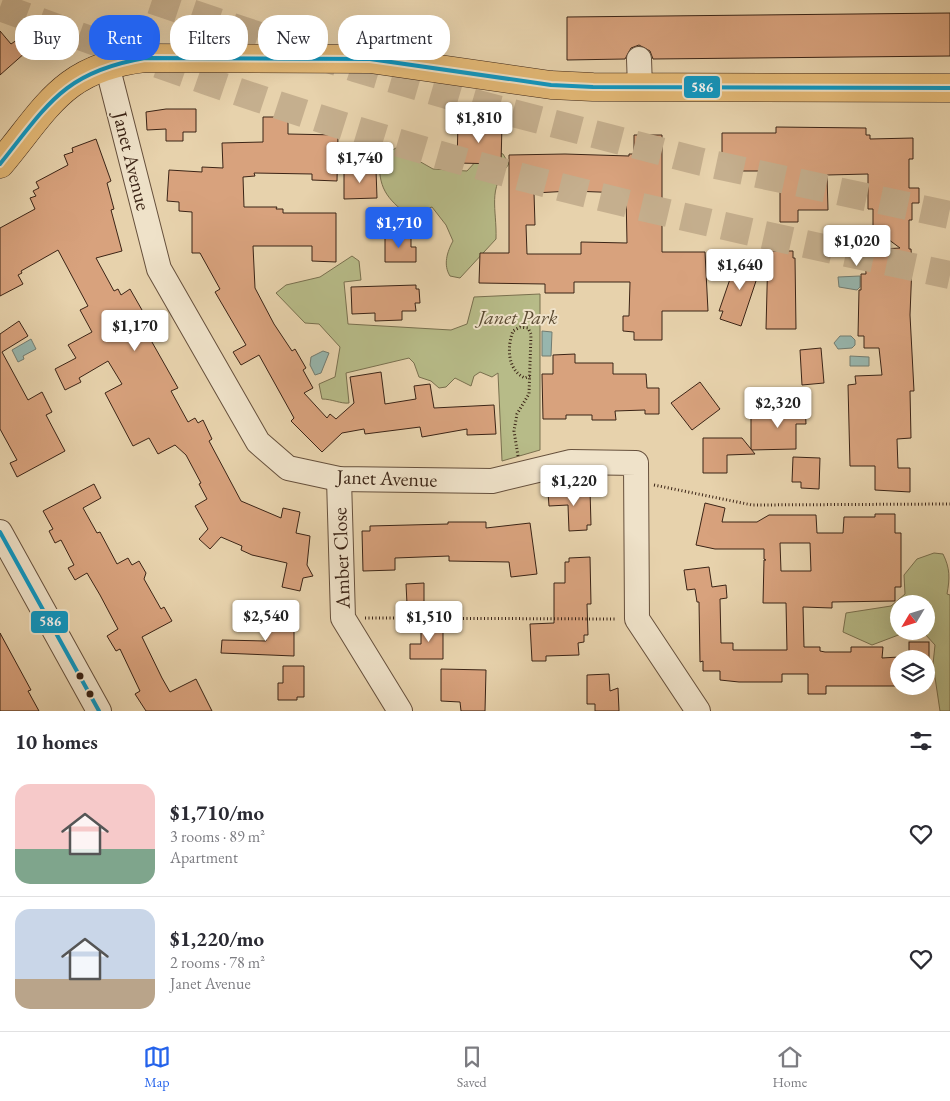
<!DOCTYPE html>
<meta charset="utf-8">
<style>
:root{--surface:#fff;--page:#f2f2f3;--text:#2b2b33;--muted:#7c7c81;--line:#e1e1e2;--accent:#2563eb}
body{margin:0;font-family:"EB Garamond",serif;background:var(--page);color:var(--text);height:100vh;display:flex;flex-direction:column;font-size:19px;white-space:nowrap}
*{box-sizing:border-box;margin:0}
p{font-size:16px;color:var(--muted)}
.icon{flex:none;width:28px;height:28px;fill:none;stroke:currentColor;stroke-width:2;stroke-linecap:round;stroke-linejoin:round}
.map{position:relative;height:711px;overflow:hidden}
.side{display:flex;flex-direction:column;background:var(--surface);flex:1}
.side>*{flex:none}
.banner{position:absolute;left:15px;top:15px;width:500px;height:45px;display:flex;gap:10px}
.needle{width:32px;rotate:232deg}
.buttons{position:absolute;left:890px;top:595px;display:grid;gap:10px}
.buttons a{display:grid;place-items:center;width:45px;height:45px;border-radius:50%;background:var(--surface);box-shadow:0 5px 20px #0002;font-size:25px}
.price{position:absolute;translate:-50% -42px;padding:0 11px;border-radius:5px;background:#fff;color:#222;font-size:16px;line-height:32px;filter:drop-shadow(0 1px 2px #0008)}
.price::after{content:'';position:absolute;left:50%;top:30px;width:15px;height:11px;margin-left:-8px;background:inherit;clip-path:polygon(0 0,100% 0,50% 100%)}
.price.current{background:var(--accent);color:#fff}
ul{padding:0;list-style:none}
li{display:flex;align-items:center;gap:15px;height:125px;padding:0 15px}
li+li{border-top:1px solid var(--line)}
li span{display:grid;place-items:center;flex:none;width:140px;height:100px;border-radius:15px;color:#555}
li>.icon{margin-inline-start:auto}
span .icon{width:60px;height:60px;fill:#fffc;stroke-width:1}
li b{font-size:21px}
h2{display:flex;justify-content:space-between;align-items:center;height:60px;padding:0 15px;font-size:21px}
.pill{padding:0 18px;border-radius:20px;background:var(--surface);box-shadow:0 5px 20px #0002;font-size:18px;line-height:45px}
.pill.current{background:var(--accent);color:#fff}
.tabs{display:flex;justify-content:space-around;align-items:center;height:70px;border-top:1px solid var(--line);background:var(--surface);font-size:14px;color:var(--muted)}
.tabs a{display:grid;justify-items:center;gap:2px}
.tabs .current{color:var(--accent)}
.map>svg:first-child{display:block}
.green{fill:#b7bb88;stroke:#79704f}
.water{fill:#97b6ae;stroke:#727c71}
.building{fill:#d8a27d;stroke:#3b2416;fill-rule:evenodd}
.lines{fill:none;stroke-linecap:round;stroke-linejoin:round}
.highway-tunnel{stroke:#c5af8e;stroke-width:28;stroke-dasharray:28 14;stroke-linecap:butt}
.minor-casing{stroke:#66503c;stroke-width:26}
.major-casing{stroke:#3b2416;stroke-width:29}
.path{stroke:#3b2416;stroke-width:3;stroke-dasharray:1 2.5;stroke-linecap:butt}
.minor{stroke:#efe2c9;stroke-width:24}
.major{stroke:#e4b976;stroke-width:28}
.bus-1-casing{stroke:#efe2c9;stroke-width:8}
.bus-1{stroke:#0c98c4;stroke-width:4}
.bus-dot{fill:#3b2416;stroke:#efe2c9;stroke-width:2}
.labels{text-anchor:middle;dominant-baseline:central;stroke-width:4;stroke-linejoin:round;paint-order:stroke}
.street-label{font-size:20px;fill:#3b2416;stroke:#efe2c9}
.park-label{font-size:20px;font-style:italic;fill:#5a4a32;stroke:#efe2c9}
.line-badge{stroke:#efe2c9;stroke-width:2}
.badge-label{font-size:14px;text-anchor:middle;font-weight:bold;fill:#fff}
</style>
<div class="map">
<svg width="950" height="711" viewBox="0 0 950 711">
<rect width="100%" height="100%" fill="#e7d2ac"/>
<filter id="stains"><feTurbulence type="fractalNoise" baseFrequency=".004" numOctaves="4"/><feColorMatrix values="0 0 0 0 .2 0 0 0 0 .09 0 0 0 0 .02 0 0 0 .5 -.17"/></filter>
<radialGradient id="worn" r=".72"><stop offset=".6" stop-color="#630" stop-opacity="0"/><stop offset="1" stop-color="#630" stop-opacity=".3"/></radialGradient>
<g class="green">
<path d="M396,148l37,21 34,2 11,-12 17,-8 8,3 6,10c-22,26 -12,44 -13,75l-36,39 -10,-2c-7,-11 -3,-24 3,-35l-7,-16 -14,-18 -23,9c-24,-19 -30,-28 -30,-58z"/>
<path d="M352,256l7,5 2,19 -17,2 4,42 103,6 16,-6 7,-27 66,-3v156l-38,11 -4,-88 -6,4 -12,-5 -6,4 -3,10 -16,-8 -9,9 -7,1 -8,-7 -12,-4 -5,-14 -5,-5 -63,15 3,30c-8,1 -17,-4 -27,-4l-3,-15 16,-7 5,-30 -21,-23 -14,-1 -29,-30 10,-8 34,-8z"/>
<path d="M934,553l9,1c7,14 7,24 4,40l3,1v116h-10l-7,-47 2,-19 -10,-11 -14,-3h15v-27h-27v27h10l-37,14 -29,-13 3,-19 45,-7 14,-12 -1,-19 13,-16z"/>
</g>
<g class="water">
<path d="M860,276v11l-3,3 -18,-3 -1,-10z"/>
<path d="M542,331l10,1 -1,24h-9z"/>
<path d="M840,336h11l4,4v5l-3,3 -14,1 -4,-6z"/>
<path d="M31,339l5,10 -13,7 1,3 -6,3 -6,-12z"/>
<path d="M323,351l6,2 -8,20 -6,2 -5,-10 1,-8z"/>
<path d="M850,356l19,1v9h-19z"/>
<path d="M239,619h14l6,4v6l-3,2h-18l-5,-6z"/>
</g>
<g class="building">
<path d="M950,13v43l-297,3 -3,-8 -11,-6 -8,3 -6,11 -58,1v-43z"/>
<path d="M0,31l11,13 16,-11 8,11 -35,31z"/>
<path d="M166,109h30v23h-13v9h-17v-12l-19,1 -1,-18z"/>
<path d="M263,117h21v3h4v14l50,1 -1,46 -25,-1v-6l-58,-1 1,3 -12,1 1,30h33l-1,2h7v4h53v49l-24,-1v-15h-59l2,42 19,36 18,27 3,-2 11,19 -3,2 10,18 -9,5 23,25 3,-4 6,5 18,-16 -4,-26 31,-5 4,32 31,-5 -2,-13 16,-2 4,24 60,-3 2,29 -29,1v-6l-45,8 -2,-10 -55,7 -1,-5 -22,4 -20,19 -31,-31 3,-3 -35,-63 -18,10 -8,-13 13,-7 -31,-53 5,-3 -20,-36h-8v-41l-13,-1v-9l-12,-1 2,-31 33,2v-5l21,1 -1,-25 41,-1z"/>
<path d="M458,123l44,1 -1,40 -44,-1z"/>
<path d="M776,127l90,1v7h4v4l43,-1v21h-4v29h10v15h-7v17h-3v29h2l1,15 -2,51 4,76h-4l1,47 -14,1 1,29h12v24l-35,-2v-24h-25l-2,-81 8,-1 -1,-8 27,-1 -3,-27h-15v-12h-6l1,-46h2v-16h5l-1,-24 35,-2 -27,-20v-19h-5v-35l-41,1 1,35h-30v12h-18v-48h-13v-3h-45v-38h54z"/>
<path d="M634,135h28v117h43l3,59h-46v29h-28v-8l-11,-1v-15h6l1,-34h-56v11h-29v-9l-66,-1 1,-30h29v-98l56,-1 64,2v-2h5zM571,191l55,2 1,50 -46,-1v12h-54l-1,-29h9l-1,-32z"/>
<path d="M96,139l15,42 -4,2 7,26 -3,1 11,41 -26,7 18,33 4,-2 3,6 9,-6 20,35 -6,4 34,60 -7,3 17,31 7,-4 3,5 5,-3 9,19 -3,2 32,60 40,17 2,-10 17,4 -4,21 14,3 -3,29 6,11 -10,2 -3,13 -18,-4 5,-24 -35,-8 -11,-5 1,-4 -21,-9 -11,12 -11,-10 9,-10 -13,-23 12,-7 -8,-15 2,-1 -15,-28 -11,-10 -17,9 -9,-16 -16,8 -28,-53 17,-9 -14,-23 -29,17 2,4 -16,8 -10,-21 21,-11 -8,-13 24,-13 -12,-22 8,-4 -30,-56 -37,21 1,2 -4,2 5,9 -23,12v-68l35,-19 -5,-11 6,-2 -3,-5 6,-3 -3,-6 32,-17 -4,-10 9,-3 -1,-4z"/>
<path d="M344,170h32l1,28 -33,1z"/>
<path d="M385,234h26v13h5v15h-31z"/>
<path d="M768,251h25v7h2l1,71h-30z"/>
<path d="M736,260h27l-22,66 -21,-7 3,-8h-4l11,-32 6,2z"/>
<path d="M416,285v4h3l1,14h-5l1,8h-14v9l-27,1v-8l-23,1 -1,-27z"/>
<path d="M19,321l9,15 -26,16 26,48 14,-8 10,20 -6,3 19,36 -48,26 -7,-14 7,-3 -17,-31v-95z"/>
<path d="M821,348l3,35 -22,2 -2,-35z"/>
<path d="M575,354v9h38v11h33l1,14h12v26h-14v-4l-30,1 1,9h-24v-5h-26v4h-23l-1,-45h11v-19z"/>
<path d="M700,382l20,27 -28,21 -21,-27z"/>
<path d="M781,404h24l1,20h-10v25l-45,1v-33h30z"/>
<path d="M703,438h39l13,16 -28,1v18h-24z"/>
<path d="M793,457l27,1 -1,31 -18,-1v-6h-9z"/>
<path d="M94,484l7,14 -18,10 14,25 3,-1 17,32 11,-6 4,7 7,-4 7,12 -2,6 17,30 3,-2 8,14 -30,16 20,41 8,14 26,-13 16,32h-66l-11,-17 5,-3 -20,-42 -4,2 -9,-15 11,-7 -18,-34 -13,-22 -12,7 -7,-12 6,-3 -13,-25 -6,3 -6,-12 4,-2 -10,-18z"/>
<path d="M590,490l1,35h-4v5l-18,1 -1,-26 -19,1 -1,-14z"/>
<path d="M705,503l20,5 -3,14h35l12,-7h47l1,18h26l1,-16h31v-3h20v19h6v54h-6v14l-63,1v6l-29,-1 1,40h16v4l5,1h26v-5h32l-1,11 17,-1v29h-73v8h-18v-20h-26v8h-43l-19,-2v-9h-17v-10l-3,1 -1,-60h-2l-2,-13 -8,1 -3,-20 25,-3 3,20 14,-2 1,13 -7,1 1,44h12v7h54l-1,-47h-23l1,-43h2l-2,-1v-10h-49l-19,-4zM780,543h30l1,28h-30z"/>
<path d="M448,522h38v6l44,-5 7,51 -26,3 -2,-15 -60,-1v-5l-54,2v12l-32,1 -1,-40h8v-5l78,-2z"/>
<path d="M590,557l1,47h-4l1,31h-4v7l-6,1 1,12 -33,1v5h-14l-2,-37 24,-1v-40h11v-21h4v-4z"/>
<path d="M424,583v20l-17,1 -1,-20z"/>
<path d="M267,618l21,1 -1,10 7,1v26l-73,-3 1,-13 44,1z"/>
<path d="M421,623h22v36h-33v-15h11z"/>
<path d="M0,633l31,57 -3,1 11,20h-39z"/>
<rect x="909" y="642" width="20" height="17"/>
<path d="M283,666h21v31h-7v3h-19v-17h5z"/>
<path d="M441,669l45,1 -1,41h-24l-1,-9 -19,-1z"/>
<path d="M609,674l1,17 8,-3 1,23h-24v-7h-8v-29z"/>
</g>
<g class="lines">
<g class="highway-tunnel">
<path d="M152,0l203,68 123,36 224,58 248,53"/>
<path d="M0,7c174,64 349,126 529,172 139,36 280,66 421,96"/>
</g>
<g class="minor-casing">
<g id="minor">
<path d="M639,59l1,28"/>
<path d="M107,65l52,204 99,173 30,26 51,11 153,2 79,-19 65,1 1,156 61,92"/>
<path d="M339,479l4,139 57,93"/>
<path d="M0,532l99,179"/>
</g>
</g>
<g class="major-casing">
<path id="major" d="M0,164c47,-56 63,-97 145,-106l225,1 181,26 42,2 357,1"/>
</g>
<g class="path">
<path d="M518,456l-4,-25 3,-17 12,-20 2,-60 -3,-6 -8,-1 -7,4c-6,16 -6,39 12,47l5,-2"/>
<path d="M654,485l98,20 198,-1"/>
<path d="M365,618l252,1"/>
</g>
<use href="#minor" class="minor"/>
<use href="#major" class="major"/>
<g class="bus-1-casing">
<g id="bus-1">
<path d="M0,164c48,-60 64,-92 145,-106l225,1 181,26 42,2 357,1"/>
<path d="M0,532l99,179"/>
</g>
</g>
<use href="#bus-1" class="bus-1"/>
</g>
<g class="bus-dot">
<circle cx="80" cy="676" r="4.5"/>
<circle cx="90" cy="694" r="4.5"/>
</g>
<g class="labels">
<g class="street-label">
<text transform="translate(132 161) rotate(76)">Janet Avenue</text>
<text transform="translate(387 478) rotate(2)">Janet Avenue</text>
<text transform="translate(341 558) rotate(-92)">Amber Close</text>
</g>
<g class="park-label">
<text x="518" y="317">Janet Park</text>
</g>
</g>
<g class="line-badge">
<rect x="683" y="75" width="38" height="24" rx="5" fill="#0c98c4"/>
<rect x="30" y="610" width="39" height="24" rx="5" fill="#0c98c4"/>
</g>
<g class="badge-label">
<text x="702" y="92">586</text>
<text x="50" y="626">586</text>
</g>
<rect width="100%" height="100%" filter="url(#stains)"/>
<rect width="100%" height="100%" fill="url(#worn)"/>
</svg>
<div class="buttons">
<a><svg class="needle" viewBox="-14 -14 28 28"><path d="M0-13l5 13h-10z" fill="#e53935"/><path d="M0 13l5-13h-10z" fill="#7c7c81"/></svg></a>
<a><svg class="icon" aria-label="layers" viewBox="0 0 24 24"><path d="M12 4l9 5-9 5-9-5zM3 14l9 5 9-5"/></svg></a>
</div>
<b class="price" style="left:479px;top:144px">$1,810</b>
<b class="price" style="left:360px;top:184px">$1,740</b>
<b class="price current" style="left:399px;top:249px">$1,710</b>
<b class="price" style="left:857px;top:267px">$1,020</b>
<b class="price" style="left:740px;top:291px">$1,640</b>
<b class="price" style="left:135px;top:352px">$1,170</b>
<b class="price" style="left:778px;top:429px">$2,320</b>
<b class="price" style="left:574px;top:507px">$1,220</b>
<b class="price" style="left:266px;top:642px">$2,540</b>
<b class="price" style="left:429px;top:643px">$1,510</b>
<div class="banner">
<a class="pill">Buy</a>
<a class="pill current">Rent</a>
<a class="pill">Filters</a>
<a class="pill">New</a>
<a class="pill">Apartment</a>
</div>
</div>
<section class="side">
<h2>10 homes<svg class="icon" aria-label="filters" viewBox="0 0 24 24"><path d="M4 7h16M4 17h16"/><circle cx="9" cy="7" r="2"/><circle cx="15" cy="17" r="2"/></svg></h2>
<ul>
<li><span style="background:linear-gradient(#f6c9c9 65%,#7fa58c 0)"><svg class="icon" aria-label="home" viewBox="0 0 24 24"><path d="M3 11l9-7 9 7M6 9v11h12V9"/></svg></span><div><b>$1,710/mo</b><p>3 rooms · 89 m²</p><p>Apartment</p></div><svg class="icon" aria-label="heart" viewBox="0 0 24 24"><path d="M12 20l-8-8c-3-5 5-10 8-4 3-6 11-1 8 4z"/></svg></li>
<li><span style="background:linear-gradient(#c9d6e8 70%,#b9a48a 0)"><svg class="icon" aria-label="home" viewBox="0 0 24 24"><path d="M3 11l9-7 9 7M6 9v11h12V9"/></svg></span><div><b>$1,220/mo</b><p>2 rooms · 78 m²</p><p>Janet Avenue</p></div><svg class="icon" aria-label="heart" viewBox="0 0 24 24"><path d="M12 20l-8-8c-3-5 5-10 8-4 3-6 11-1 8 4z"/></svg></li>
</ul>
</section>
<nav class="tabs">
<a class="current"><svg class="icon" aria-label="map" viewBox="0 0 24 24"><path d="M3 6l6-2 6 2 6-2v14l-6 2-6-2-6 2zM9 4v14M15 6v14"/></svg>Map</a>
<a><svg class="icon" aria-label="saved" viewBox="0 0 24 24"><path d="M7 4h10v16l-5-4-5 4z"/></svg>Saved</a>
<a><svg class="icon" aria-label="home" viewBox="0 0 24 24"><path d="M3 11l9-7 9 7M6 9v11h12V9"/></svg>Home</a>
</nav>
